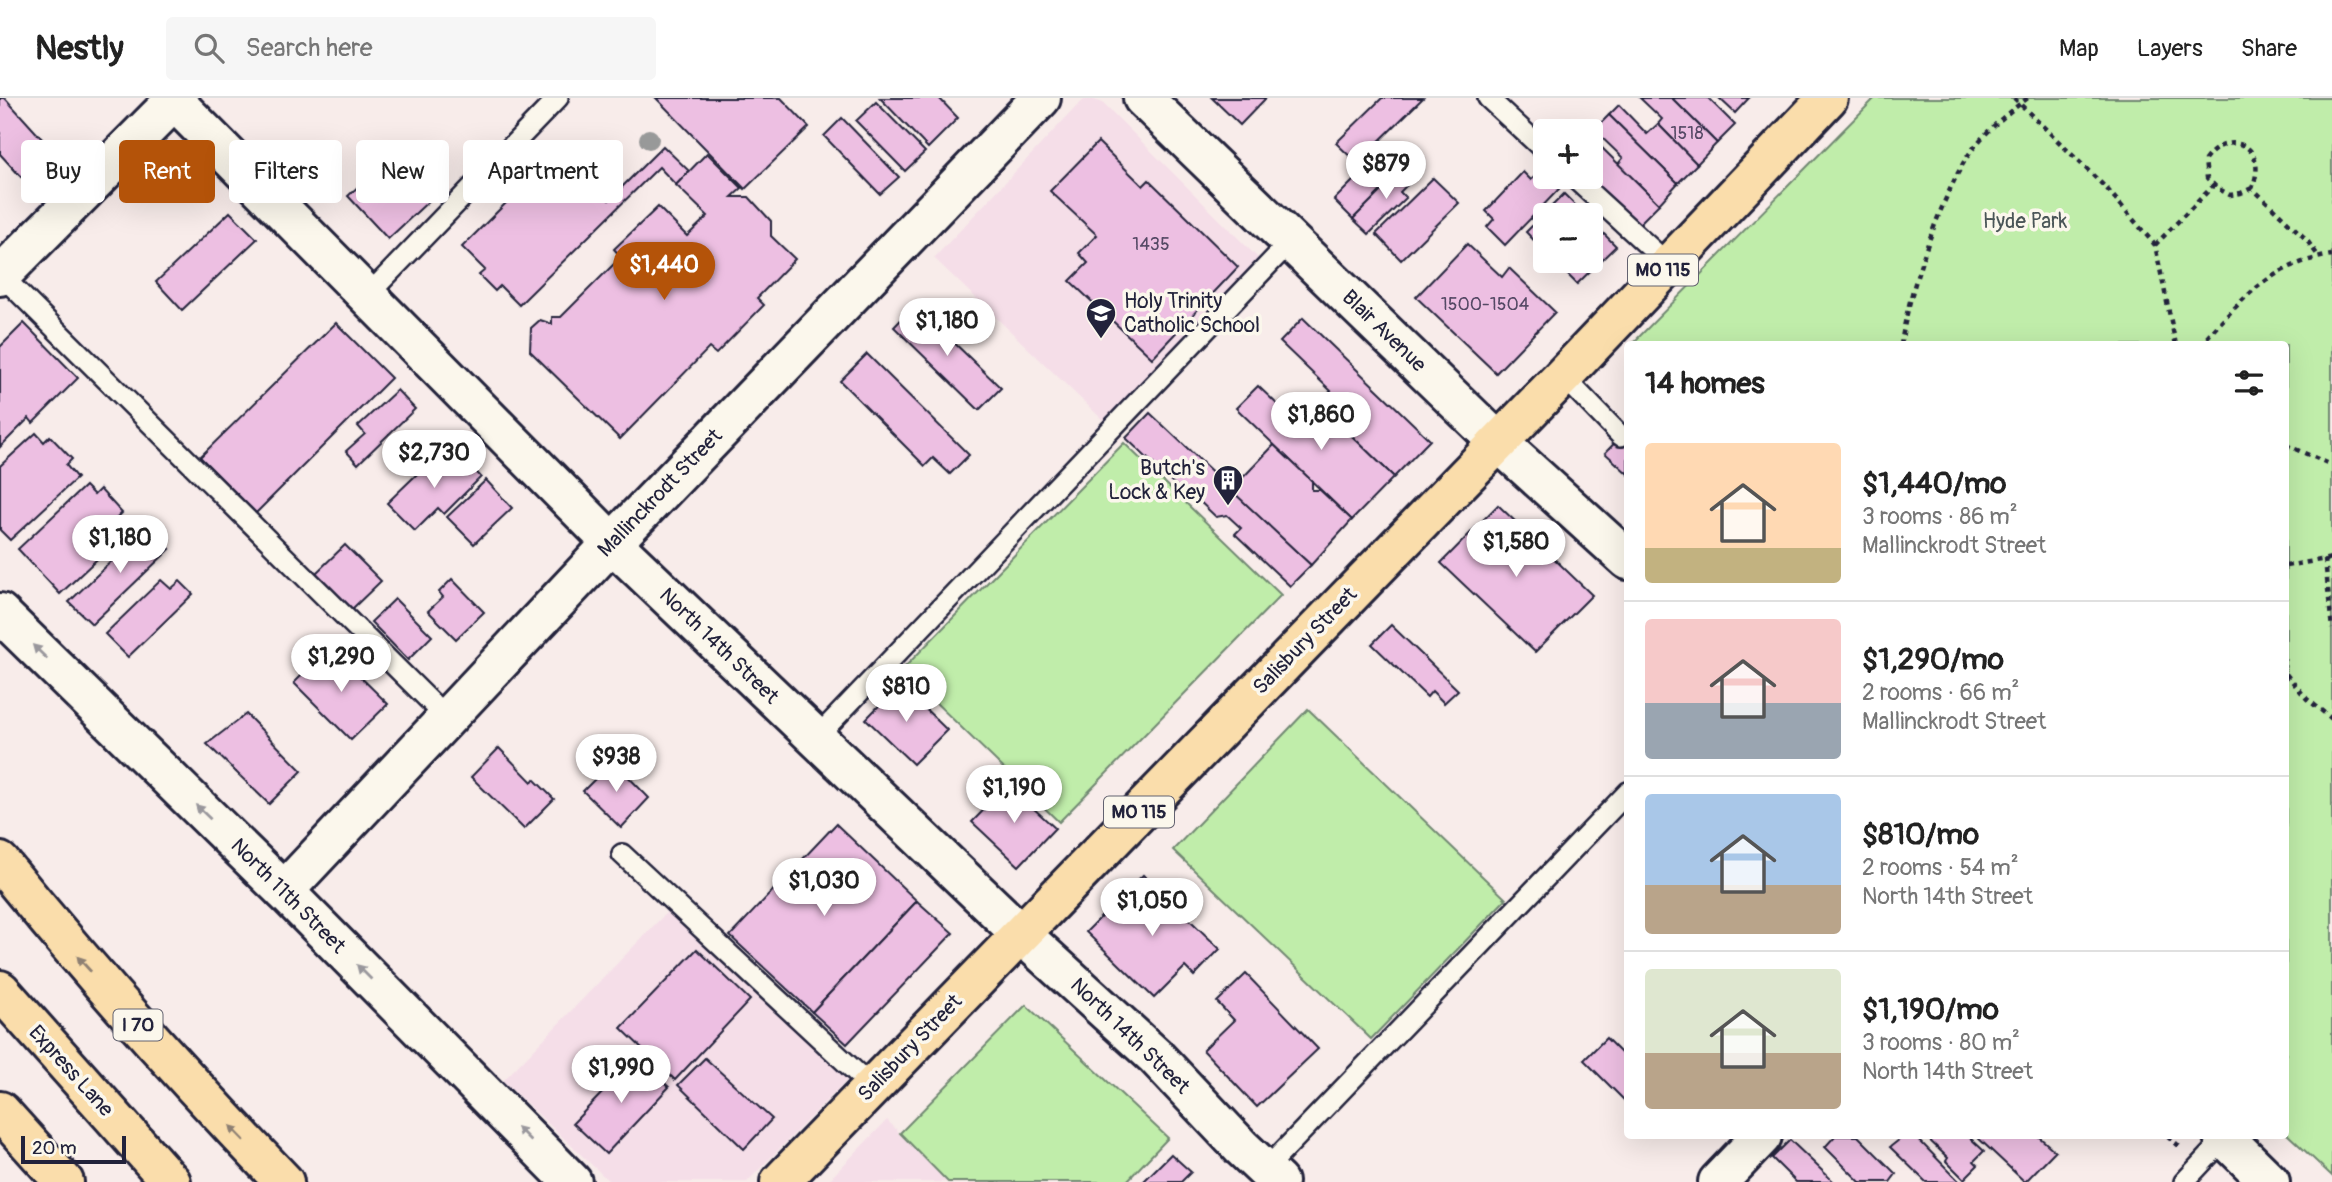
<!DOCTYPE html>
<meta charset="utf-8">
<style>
:root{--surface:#fff;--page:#f6f6f6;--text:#222;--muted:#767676;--line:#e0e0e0;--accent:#b45309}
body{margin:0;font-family:Pangolin,sans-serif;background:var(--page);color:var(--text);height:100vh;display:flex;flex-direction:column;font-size:26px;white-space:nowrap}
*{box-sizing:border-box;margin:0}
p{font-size:23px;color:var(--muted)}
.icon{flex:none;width:38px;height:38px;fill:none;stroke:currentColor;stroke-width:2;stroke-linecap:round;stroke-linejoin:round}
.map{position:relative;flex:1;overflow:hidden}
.panel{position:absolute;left:1624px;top:243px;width:665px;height:798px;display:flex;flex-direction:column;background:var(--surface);border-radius:7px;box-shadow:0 7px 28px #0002}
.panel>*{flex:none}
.banner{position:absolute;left:21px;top:42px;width:665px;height:63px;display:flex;gap:14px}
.fabs{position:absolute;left:1533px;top:21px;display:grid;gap:14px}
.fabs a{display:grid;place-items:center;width:70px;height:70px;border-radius:7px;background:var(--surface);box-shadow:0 7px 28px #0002;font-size:35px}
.scale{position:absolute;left:21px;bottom:18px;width:105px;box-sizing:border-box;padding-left:7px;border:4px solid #22223b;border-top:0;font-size:19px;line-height:24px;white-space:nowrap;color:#22223b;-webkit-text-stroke:5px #fbf7ec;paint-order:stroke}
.price{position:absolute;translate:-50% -60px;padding:0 16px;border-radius:24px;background:#fff;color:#222;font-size:23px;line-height:46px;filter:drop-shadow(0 2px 4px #0008)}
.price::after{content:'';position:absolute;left:50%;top:42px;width:21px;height:16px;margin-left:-10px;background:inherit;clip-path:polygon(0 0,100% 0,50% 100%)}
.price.current{background:var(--accent);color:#fff}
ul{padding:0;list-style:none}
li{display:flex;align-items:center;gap:21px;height:175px;padding:0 21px}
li+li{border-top:2px solid var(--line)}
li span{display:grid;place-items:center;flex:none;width:196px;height:140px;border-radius:7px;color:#555}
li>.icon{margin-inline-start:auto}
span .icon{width:84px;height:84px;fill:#fffc;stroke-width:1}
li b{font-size:30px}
h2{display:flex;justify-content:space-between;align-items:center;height:84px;padding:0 21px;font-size:30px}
.tag{padding:0 24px;border-radius:7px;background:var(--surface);box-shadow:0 7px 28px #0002;font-size:24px;line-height:63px}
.tag.current{background:var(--accent);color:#fff}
header{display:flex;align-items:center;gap:42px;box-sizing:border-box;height:98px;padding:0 35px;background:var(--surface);border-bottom:2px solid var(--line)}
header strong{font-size:33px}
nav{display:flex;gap:38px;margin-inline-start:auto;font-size:24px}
.search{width:490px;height:63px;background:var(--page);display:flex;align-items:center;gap:18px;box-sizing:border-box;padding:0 24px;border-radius:7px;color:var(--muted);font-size:26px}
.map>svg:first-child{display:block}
.built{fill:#f5dee8}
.green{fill:#c0edaa;stroke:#718872;stroke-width:2}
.building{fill:#edbfe2;stroke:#22223b;stroke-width:2}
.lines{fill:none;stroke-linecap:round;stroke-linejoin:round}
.service-casing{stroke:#22223b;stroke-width:24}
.minor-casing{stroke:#22223b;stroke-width:44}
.secondary-casing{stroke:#22223b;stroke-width:44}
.primary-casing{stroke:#22223b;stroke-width:44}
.motorway-casing{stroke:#22223b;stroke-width:44}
.path{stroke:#22223b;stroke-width:4.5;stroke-dasharray:5 5;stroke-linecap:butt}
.service{stroke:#fbf7ec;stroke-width:19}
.minor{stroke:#fbf7ec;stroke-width:38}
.secondary{stroke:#fbf7ec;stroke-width:38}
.primary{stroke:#faddab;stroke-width:38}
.motorway{stroke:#faddab;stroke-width:38}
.tree{fill:#989999}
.oneway{fill:#99979c}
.oneway2{fill:#8e8073}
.labels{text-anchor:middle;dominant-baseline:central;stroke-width:7;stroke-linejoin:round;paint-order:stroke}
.number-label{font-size:18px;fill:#554965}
.shield{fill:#fbf7ec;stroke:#636270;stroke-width:2}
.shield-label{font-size:19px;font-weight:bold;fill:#22223b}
.park-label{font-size:21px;fill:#4a5557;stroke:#fbf7ec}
.poi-label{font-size:21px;fill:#22223b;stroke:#fbf7ec;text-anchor:start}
.street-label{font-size:21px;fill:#22223b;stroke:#fbf7ec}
</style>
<header>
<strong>Nestly</strong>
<div class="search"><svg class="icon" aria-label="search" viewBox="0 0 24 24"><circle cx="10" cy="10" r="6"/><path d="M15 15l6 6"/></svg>Search here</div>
<nav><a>Map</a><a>Layers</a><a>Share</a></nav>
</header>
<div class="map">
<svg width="2332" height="1084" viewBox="0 0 2332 1084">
<rect width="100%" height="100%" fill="#f8ecea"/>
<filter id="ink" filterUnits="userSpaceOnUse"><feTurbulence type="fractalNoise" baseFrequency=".0143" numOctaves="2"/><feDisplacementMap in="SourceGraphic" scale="14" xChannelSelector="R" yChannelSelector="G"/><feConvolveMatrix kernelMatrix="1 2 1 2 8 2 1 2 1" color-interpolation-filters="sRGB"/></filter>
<g filter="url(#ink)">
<g class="built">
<path d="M1092,1l11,4 156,156 -155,162 -170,-163 142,-151 8,-7z"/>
<path d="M669,812l179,169 -101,103h-137l-107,-101z"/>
<path d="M887,1022l61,62h-121z"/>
</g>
<g class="green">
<path d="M1875,0h457v1078l-46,-43v-788h-655z"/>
<path d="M1124,345l157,152 -222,227 -157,-152z"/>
<path d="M1308,611l198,190 -135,140 -198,-189z"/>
<path d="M1026,907l142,133 -42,44h-178l-48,-49z"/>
</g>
<g class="building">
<path d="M0,0h5l47,52 -31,27 -21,-23z"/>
<path d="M656,0h125l28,29 -64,62z"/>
<path d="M880,0h59l19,20 -30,30z"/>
<path d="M1212,0h54l-26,27z"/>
<path d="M1382,0h41l-66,65 -21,-20z"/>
<path d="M1640,0h32l45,45 -20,21 -39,-40 4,-5z"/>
<path d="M1672,0h36l27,27 -18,18z"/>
<path d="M1719,0h30l-14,15z"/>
<path d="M876,4l49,50 -20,19 -49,-50z"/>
<path d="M1619,7l28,29 11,-10 39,40 -19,19 -69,-68z"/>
<path d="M1609,17l69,68 -19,21 -41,-40 5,-6 -29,-28z"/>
<path d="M842,20l57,59 -19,17 -56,-58z"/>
<path d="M1591,39l68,67 -23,23 -51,-50h6z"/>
<path d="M407,43l40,43 -59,55 -40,-43z"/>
<path d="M1098,44l45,44 6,-6 89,87 -86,91 -82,-77 18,-18 -9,-10 18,-18 -47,-44z"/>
<path d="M663,48l26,25 -13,14 -17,-18 -140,138 -19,-19 -5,5 -16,-16 6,-5 -23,-23 77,-77 -7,-8 14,-15 8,8 6,-5 49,50z"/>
<path d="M1385,51l6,6 5,-5 13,13 -56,56 -19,-19z"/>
<path d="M707,55l35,35 -10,9h17l22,24v15l24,23 -38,39 7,7 -48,49 -7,-6 -89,91 -90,-88 1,-23 9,-8 12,4v-7h9l60,-60 -7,-8 44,-42 29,29 21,-20 -32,-31z"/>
<path d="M1409,65l10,10 -19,19 6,6 -37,36 -16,-15z"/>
<path d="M1541,73l18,18 -54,56 -18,-18 7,-8 -8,-8 37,-39 8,8z"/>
<path d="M1433,80l26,25 -58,57 -25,-26z"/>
<path d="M1564,96l21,21h-40v37l-19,-20z"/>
<path d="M230,114l27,27 -75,71 -26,-28z"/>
<path d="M1591,123l25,25 -39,38 -23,-23h37z"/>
<path d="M1467,146l35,33 7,-9 46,44 -59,61 -80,-76z"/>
<path d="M915,207l86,83 -22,22 -85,-83z"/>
<path d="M1303,220l127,122 -36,37 -75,-73 12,-13 -51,-49z"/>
<path d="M24,225l54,55 -45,45 -4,-5 -29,29v-100z"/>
<path d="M336,225l55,55 -135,135 -56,-56z"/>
<path d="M867,256l102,101 -19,19 -17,-16 -8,8 -85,-85z"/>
<path d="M1258,288l41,39 20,-21 75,73 -42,43 -116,-112z"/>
<path d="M397,292l18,19 -57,55 -12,-13 19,-17 -7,-8z"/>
<path d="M1150,315l161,152 -21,21 -55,-52 6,-6 -14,-13 -11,2 -23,-22 -3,4 -64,-61z"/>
<path d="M1628,331v45l-23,-21z"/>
<path d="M36,335l8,9 6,-6 22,23 -6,6 11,13 -67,62 -10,-10v-64z"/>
<path d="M1274,347l38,36v9h8l32,30 -41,45 -80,-75z"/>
<path d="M442,352l17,16 6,-6 16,17 -37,37 -6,-6 -23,23 -28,-28z"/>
<path d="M486,382l26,28 -38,36 -27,-27z"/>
<path d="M85,388l9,9 6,-6 22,24 -6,6 11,12 -67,63 -42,-45z"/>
<path d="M1498,407l94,90 -57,57 -94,-89z"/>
<path d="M148,428l22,23 -78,75 -23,-22z"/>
<path d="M345,447l36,36 -29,28 -36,-36z"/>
<path d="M452,481l32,33 -28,27 -28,-28 15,-14 -4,-5z"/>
<path d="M161,482l10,9 9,-8 13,13 -65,63 -23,-23z"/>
<path d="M395,501l37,37 -24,24 -37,-38z"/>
<path d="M1391,527l67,65 -14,13 -12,-12 -5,6 -55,-53z"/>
<path d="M330,549l58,57 -37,36 -57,-57z"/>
<path d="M900,586l47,46 -34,34 -47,-45z"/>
<path d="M246,616l56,57 -33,33 -62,-60z"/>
<path d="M499,650l33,34 2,-3 20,20 -30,30 -53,-52z"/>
<path d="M613,663l36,37 -28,30 -38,-37z"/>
<path d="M1008,687l47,43 -36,38 -47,-44z"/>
<path d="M836,726l81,77 -105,111 -82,-76z"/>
<path d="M1143,777l77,74 -26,27 -9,-9 -31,31 -68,-66z"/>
<path d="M917,803l36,32 -106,111 -35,-32z"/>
<path d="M697,851l53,51 -75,80 -54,-52z"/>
<path d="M1246,876l72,75 -61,58 -54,-57 31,-30 -17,-18z"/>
<path d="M1606,940l22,22v44l-44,-44z"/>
<path d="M637,959l32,30 -63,67 -33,-31z"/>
<path d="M705,960l67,61 -28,30 -66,-64z"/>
<path d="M1835,1038h23l38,38 -6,8h-30l-35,-35z"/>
<path d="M1904,1038h11l45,46h-34l-36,-35z"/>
<path d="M1925,1038h43l16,15 -10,10 4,4 -14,14 -18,-18 2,-3z"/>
<path d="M1976,1038h62l17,15 -30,31z"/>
<path d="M1790,1042l44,42h-38l-24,-24z"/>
<path d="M1171,1056l20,18 -10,10h-38z"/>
</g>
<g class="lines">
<g class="service-casing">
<g id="service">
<path d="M1488,0l57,53"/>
<path d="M1573,79l95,87"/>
<path d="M0,176l446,443"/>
<path d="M367,198l191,-198"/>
<path d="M1563,278l58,60"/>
<path d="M815,641l476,-498"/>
<path d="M622,756l250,233"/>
<path d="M1265,1072l363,-378"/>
<path d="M2184,1084l41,-44"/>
</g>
</g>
<g class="minor-casing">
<g id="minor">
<path d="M171,0l441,445 409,391 134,122 86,91 37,35"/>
<path d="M1143,0l355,344 130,118"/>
<path d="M0,178l177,-178"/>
<path d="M284,793l328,-348 429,-445"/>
<path d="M2223,1038l47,46"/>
<path d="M1718,1084l44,-46"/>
</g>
</g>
<g class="secondary-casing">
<path id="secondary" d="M0,515l284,278 288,291"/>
</g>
<g class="primary-casing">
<path id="primary" d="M780,1084l783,-806 265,-278"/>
</g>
<g class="motorway-casing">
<g id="motorway">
<path d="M0,764c90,111 185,217 284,320"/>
<path d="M0,892l171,192"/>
<path d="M0,1013l64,71"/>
</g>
</g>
<g class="path">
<path d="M2014,0l94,92 47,55 21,100"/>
<path d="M2252,90l-11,5 -11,2 -13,-7 -10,-10 -2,-18c24,-33 65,-14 47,28l54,51 13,18"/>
<path d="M2155,147l59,-60"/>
<path d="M1901,247c7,-52 37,-138 63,-183 15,-25 40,-47 64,-64"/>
<path d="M2200,247c42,-45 68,-80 132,-90"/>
<path d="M2286,347l46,20"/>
<path d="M2325,461l7,70"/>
<path d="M2286,468l46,-8"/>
<path d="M2286,576l21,25 25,20"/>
<path d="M2168,1038l12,11"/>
</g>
<use href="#service" class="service"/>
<use href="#minor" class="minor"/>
<use href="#secondary" class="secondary"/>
<use href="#primary" class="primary"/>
<use href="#motorway" class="motorway"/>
</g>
<circle class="tree" cx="649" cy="41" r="10"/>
<defs><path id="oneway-solid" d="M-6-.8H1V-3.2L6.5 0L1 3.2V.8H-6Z" transform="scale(1.75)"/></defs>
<g class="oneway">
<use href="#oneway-solid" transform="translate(40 554) rotate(-136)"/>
<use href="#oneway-solid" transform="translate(203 714) rotate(-136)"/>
<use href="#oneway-solid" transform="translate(364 874) rotate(-135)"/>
<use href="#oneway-solid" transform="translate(524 1036) rotate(-135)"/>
</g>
<g class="oneway2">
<use href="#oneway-solid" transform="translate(84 866) rotate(-132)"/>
<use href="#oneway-solid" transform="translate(237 1035) rotate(-134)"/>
</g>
</g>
<defs>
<g id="school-pin" transform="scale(1.575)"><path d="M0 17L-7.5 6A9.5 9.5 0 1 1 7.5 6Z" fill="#22223b" stroke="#fbf7ec"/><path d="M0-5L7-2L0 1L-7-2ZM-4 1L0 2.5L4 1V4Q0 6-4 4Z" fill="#fff"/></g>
<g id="building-pin" transform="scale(1.575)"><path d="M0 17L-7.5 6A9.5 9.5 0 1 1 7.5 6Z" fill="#22223b" stroke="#fbf7ec"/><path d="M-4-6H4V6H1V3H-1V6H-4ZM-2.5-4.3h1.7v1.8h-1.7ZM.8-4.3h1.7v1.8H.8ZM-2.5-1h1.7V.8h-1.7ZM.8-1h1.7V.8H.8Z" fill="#fff"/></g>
</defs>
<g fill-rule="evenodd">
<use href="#school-pin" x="1101" y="215"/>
<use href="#building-pin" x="1228" y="382"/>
</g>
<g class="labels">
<g class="number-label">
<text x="1687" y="35">1518</text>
<text x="1151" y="146">1435</text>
<text x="1485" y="206">1500-1504</text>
</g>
<g class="shield">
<rect x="1628" y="156.5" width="70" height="31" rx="5"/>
<rect x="1104" y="698.5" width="70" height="31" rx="5"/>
<rect x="113.5" y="911.5" width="49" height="31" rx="5"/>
</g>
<g class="shield-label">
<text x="1663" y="172">MO 115</text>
<text x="1139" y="714">MO 115</text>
<text x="138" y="927">I 70</text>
</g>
<g class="park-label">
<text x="2025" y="123">Hyde Park</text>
</g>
<g class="poi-label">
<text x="1124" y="203">Holy Trinity<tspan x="1124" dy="24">Catholic School</tspan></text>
<text x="1205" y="370" text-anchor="end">Butch's<tspan x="1205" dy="24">Lock &amp; Key</tspan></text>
</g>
<g class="street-label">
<text transform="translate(1384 233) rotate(44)">Blair Avenue</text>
<text transform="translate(660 395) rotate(-46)">Mallinckrodt Street</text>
<text transform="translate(1305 543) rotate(-46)">Salisbury Street</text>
<text transform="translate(719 548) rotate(44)">North 14th Street</text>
<text transform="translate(288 798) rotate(45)">North 11th Street</text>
<text transform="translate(1130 938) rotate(44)">North 14th Street</text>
<text transform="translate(910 950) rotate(-46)">Salisbury Street</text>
<text transform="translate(71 973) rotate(48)">Express Lane</text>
</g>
</g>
</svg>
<div class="fabs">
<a>+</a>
<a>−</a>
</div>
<div class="scale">20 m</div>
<b class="price" style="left:1386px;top:103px">$879</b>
<b class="price current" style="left:664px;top:204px">$1,440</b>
<b class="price" style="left:947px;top:260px">$1,180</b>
<b class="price" style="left:1321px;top:354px">$1,860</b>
<b class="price" style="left:434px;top:392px">$2,730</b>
<b class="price" style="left:120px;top:477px">$1,180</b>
<b class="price" style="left:1516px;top:481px">$1,580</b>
<b class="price" style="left:341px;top:596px">$1,290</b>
<b class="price" style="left:906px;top:626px">$810</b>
<b class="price" style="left:616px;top:696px">$938</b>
<b class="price" style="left:1014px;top:727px">$1,190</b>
<b class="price" style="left:824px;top:820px">$1,030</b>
<b class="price" style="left:1152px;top:840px">$1,050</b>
<b class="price" style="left:621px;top:1007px">$1,990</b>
<div class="banner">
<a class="tag">Buy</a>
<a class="tag current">Rent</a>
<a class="tag">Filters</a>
<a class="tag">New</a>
<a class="tag">Apartment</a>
</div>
<section class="panel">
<h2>14 homes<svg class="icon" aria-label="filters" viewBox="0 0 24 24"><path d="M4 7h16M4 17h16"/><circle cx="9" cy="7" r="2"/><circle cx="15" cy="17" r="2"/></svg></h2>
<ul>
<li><span style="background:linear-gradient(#ffd9b3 75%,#c2b280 0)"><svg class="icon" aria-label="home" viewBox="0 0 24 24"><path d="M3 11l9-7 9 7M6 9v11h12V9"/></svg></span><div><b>$1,440/mo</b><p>3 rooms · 86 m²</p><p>Mallinckrodt Street</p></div></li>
<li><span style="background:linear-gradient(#f6c9c9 60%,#9aa5b1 0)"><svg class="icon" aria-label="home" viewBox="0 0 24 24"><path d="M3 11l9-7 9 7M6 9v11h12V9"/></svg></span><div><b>$1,290/mo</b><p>2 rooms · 66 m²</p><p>Mallinckrodt Street</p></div></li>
<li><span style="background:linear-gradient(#a9c7e8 65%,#b9a48a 0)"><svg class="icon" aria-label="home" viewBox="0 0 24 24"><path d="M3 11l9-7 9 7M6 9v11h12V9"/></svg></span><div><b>$810/mo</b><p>2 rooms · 54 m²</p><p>North 14th Street</p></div></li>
<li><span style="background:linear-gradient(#dfe7d0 60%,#b9a48a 0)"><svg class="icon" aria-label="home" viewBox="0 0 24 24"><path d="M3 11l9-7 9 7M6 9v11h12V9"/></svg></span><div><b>$1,190/mo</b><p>3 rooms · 80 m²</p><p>North 14th Street</p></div></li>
</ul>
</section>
</div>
